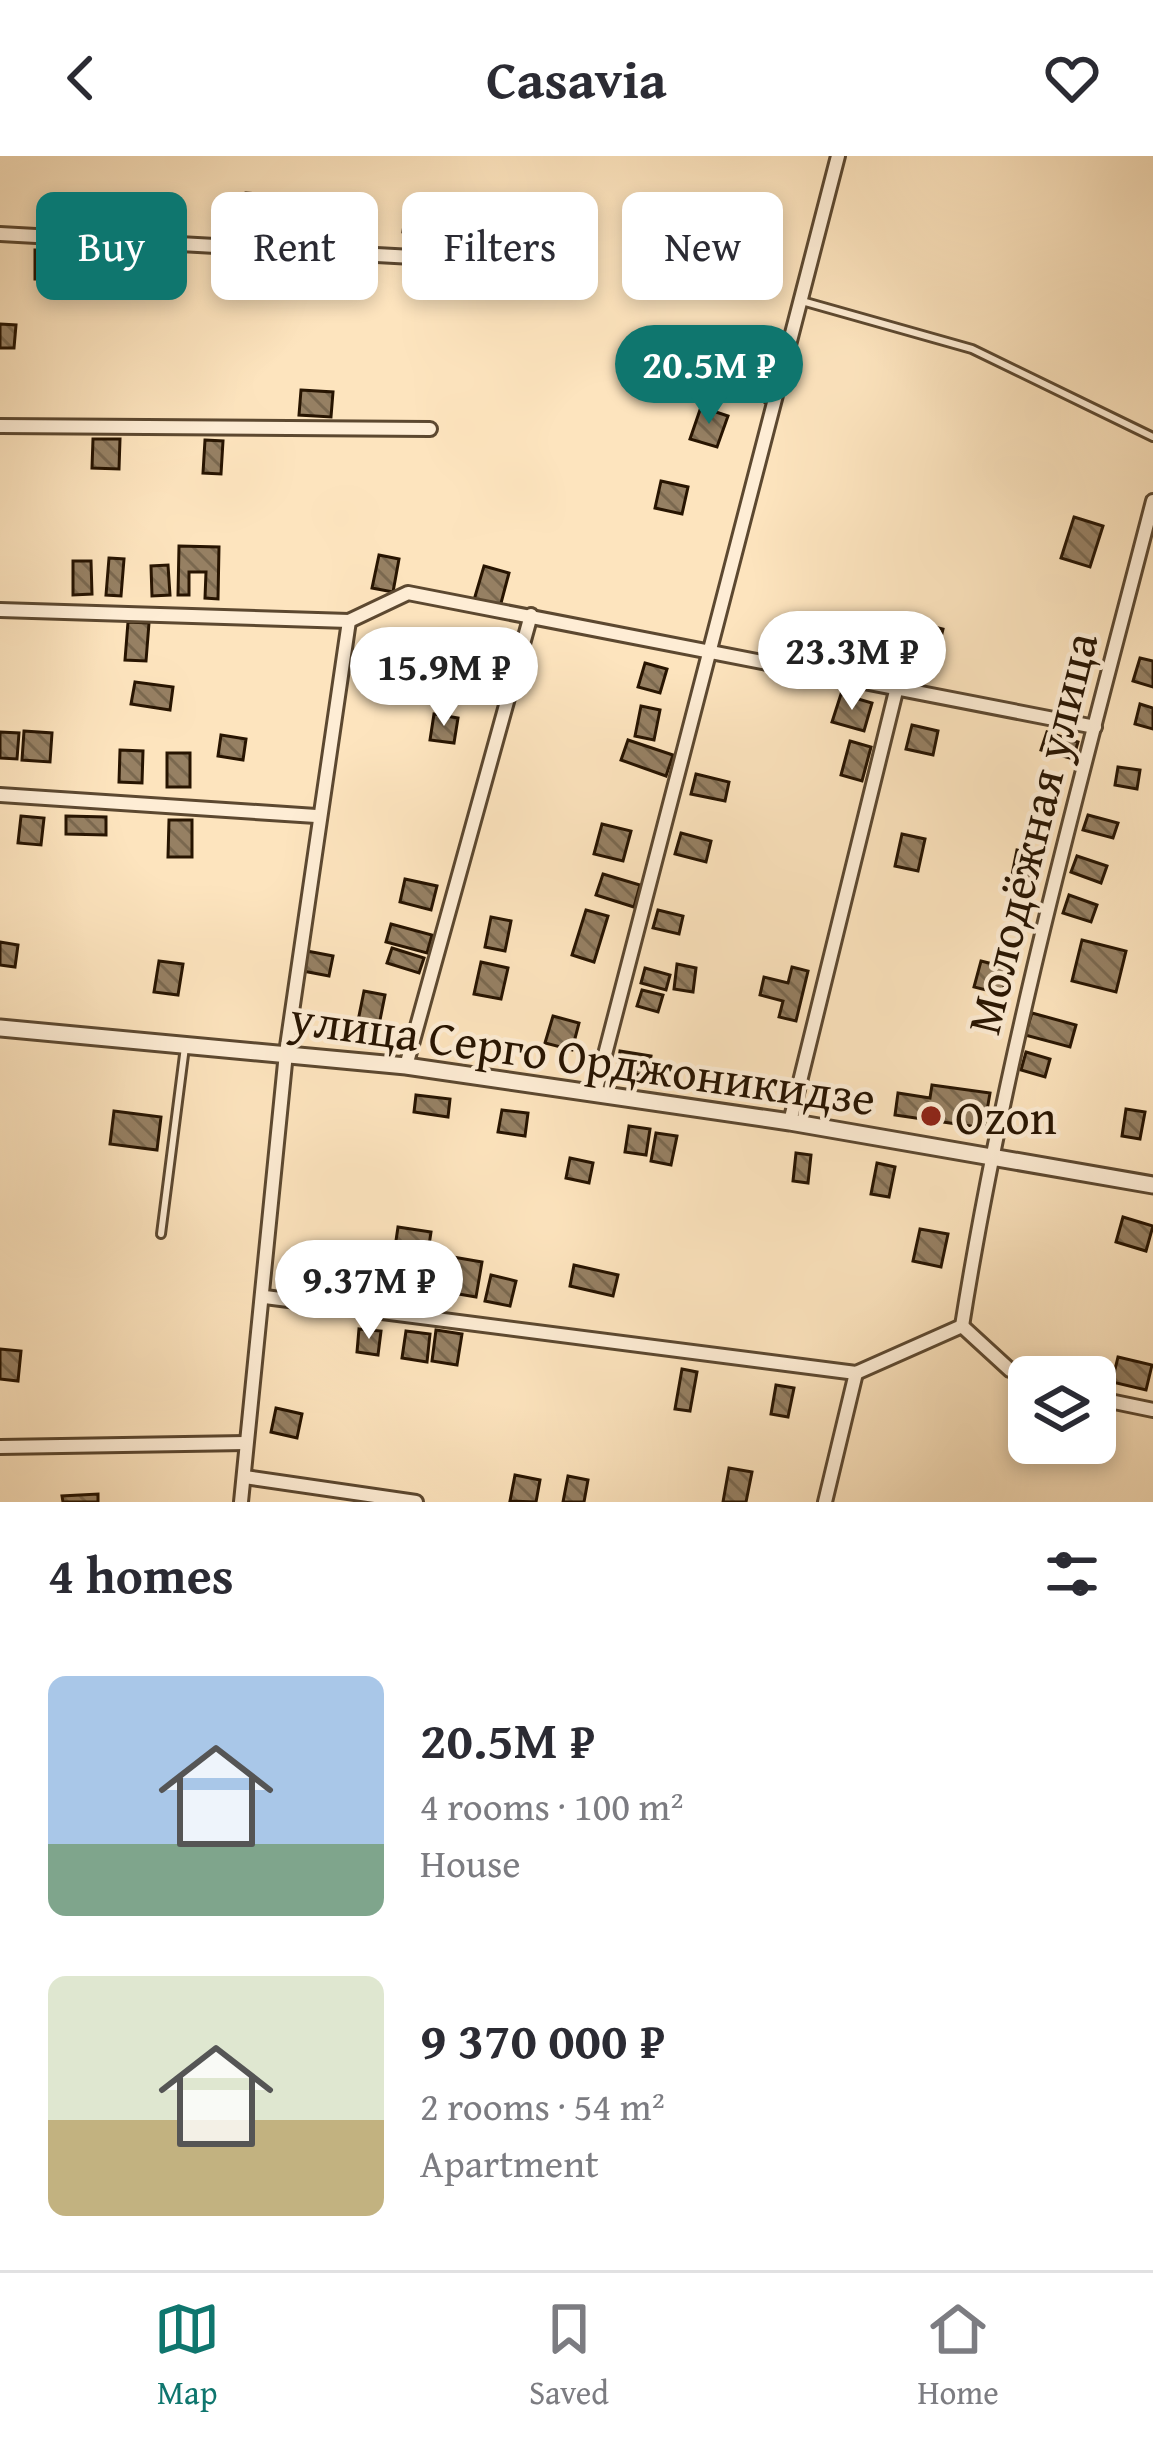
<!DOCTYPE html>
<meta charset="utf-8">
<style>
:root{--surface:#fff;--page:#f2f2f3;--text:#2b2b33;--muted:#7c7c81;--line:#e1e1e2;--accent:#0f766e}
body{margin:0;font-family:"Gentium Book Plus",serif;background:var(--page);color:var(--text);height:100vh;display:flex;flex-direction:column;font-size:45px;white-space:nowrap}
*{box-sizing:border-box;margin:0}
p{font-size:39px;color:var(--muted)}
.icon{flex:none;width:66px;height:66px;fill:none;stroke:currentColor;stroke-width:2;stroke-linecap:round;stroke-linejoin:round}
.map{position:relative;height:1346px;overflow:hidden}
.side{display:flex;flex-direction:column;background:var(--surface);flex:1}
.side>*{flex:none}
.guide{position:absolute;left:36px;top:36px;width:1083px;height:108px;display:flex;gap:24px}
.fabs{position:absolute;left:1008px;top:1200px;display:grid;gap:24px}
.fabs a{display:grid;place-items:center;width:108px;height:108px;border-radius:18px;background:var(--surface);box-shadow:0 6px 18px #0003;font-size:60px}
.price{position:absolute;translate:-50% -102px;padding:0 27px;border-radius:42px;background:#fff;color:#222;font-size:39px;line-height:78px;filter:drop-shadow(0 3px 6px #0008)}
.price::after{content:'';position:absolute;left:50%;top:72px;width:36px;height:27px;margin-left:-18px;background:inherit;clip-path:polygon(0 0,100% 0,50% 100%)}
.price.on{background:var(--accent);color:#fff}
ul{padding:0;list-style:none}
li{display:flex;align-items:center;gap:36px;height:300px;padding:0 48px}
li span{display:grid;place-items:center;flex:none;width:336px;height:240px;border-radius:18px;color:#555}
li>.icon{margin-inline-start:auto}
span .icon{width:144px;height:144px;fill:#fffc;stroke-width:1}
li b{font-size:51px}
h2{display:flex;justify-content:space-between;align-items:center;height:144px;padding:0 48px;font-size:51px}
.pill{padding:0 42px;border-radius:18px;background:var(--surface);box-shadow:0 6px 18px #0003;font-size:42px;line-height:108px}
.pill.on{background:var(--accent);color:#fff}
header{display:flex;justify-content:space-between;align-items:center;height:156px;padding:0 48px;background:var(--surface);font-size:54px;font-weight:700}
.dock{display:flex;justify-content:space-around;align-items:center;height:168px;border-top:3px solid var(--line);background:var(--surface);font-size:33px;color:var(--muted)}
.dock a{display:grid;justify-items:center;gap:6px}
.dock .on{color:var(--accent)}
.map>svg:first-child{display:block}
.building{fill:url(#building-back-hatch);stroke:#271401;stroke-width:3}
.lines{fill:none;stroke-linecap:round;stroke-linejoin:round}
.service-casing{stroke:#5c4830;stroke-width:12}
.minor-casing{stroke:#5c4830;stroke-width:18}
.tertiary-casing{stroke:#5c4830;stroke-width:21}
.service{stroke:#feedd5;stroke-width:6}
.minor{stroke:#feedd5;stroke-width:12}
.tertiary{stroke:#feedd5;stroke-width:15}
.poi-dot{fill:#8f2418;stroke:#feedd5;stroke-width:4.5}
.labels{text-anchor:middle;dominant-baseline:central;stroke-width:9;stroke-linejoin:round;paint-order:stroke}
.street-label{font-size:48px;fill:#271401;stroke:#feedd5}
.poi-label{font-size:48px;fill:#271401;stroke:#feedd5;text-anchor:start}
</style>
<header><svg class="icon" aria-label="back" viewBox="0 0 24 24"><path d="M15 5l-7 7 7 7"/></svg>Casavia<svg class="icon" aria-label="heart" viewBox="0 0 24 24"><path d="M12 20l-8-8c-3-5 5-10 8-4 3-6 11-1 8 4z"/></svg></header>
<div class="map">
<svg width="1153" height="1346" viewBox="0 0 1153 1346">
<defs>
<pattern id="building-back-hatch" width="6" height="6" patternUnits="userSpaceOnUse" patternTransform="scale(3)"><rect width="6" height="6" fill="#968063"/><path d="M-1 5l2 2M0 0l6 6M5-1l2 2" fill="none" stroke="#7a684f"/></pattern>
</defs>
<rect width="100%" height="100%" fill="#fde4be"/>
<filter id="stains"><feTurbulence type="fractalNoise" baseFrequency=".00167" numOctaves="4"/><feColorMatrix values="0 0 0 0 .2 0 0 0 0 .09 0 0 0 0 .02 0 0 0 .5 -.17"/></filter>
<radialGradient id="worn" r=".72"><stop offset=".6" stop-color="#630" stop-opacity="0"/><stop offset="1" stop-color="#630" stop-opacity=".3"/></radialGradient>
<g class="building">
<path d="M246,37l28,2 -2,31 -28,-1z"/>
<path d="M406,52l24,3 -2,24 -25,-3z"/>
<rect x="35" y="94" width="16" height="29"/>
<path d="M0,168l16,1 -2,23h-14z"/>
<path d="M743,213l29,12 -8,21 -29,-12z"/>
<path d="M301,234l32,2 -2,25 -32,-2z"/>
<path d="M701,251l27,9 -11,31 -27,-8z"/>
<path d="M93,283h27l-1,30 -27,-1z"/>
<path d="M205,284l18,1 -2,33 -18,-1z"/>
<path d="M661,325l27,6 -6,27 -27,-6z"/>
<path d="M1074,361l29,9 -13,41 -29,-9z"/>
<path d="M179,390l40,1 -1,52 -13,-1 1,-26h-17v23h-11z"/>
<path d="M379,399l20,4 -6,33 -21,-4z"/>
<path d="M109,402l15,1 -3,37 -15,-1z"/>
<path d="M73,405h18l1,33 -19,1z"/>
<path d="M168,409l2,30 -18,1 -1,-30z"/>
<path d="M484,410l25,7 -9,34 -26,-7z"/>
<path d="M128,466l21,1 -3,38 -21,-1z"/>
<path d="M919,467l24,6 -6,26 -24,-6z"/>
<path d="M870,479l22,5 -6,32 -23,-5z"/>
<path d="M1140,502l13,3v26l-20,-6z"/>
<path d="M645,507l22,6 -7,24 -22,-6z"/>
<path d="M475,514l27,6 -4,18 -27,-7z"/>
<path d="M135,526l38,5 -3,23 -39,-6z"/>
<path d="M841,538l31,9 -8,28 -32,-9z"/>
<path d="M1140,548l13,4v21l-18,-5z"/>
<path d="M641,550l19,4 -6,30 -19,-4z"/>
<path d="M434,558l24,4 -4,25 -24,-3z"/>
<path d="M912,569l26,6 -5,24 -27,-6z"/>
<path d="M24,575l28,2 -2,29 -28,-2z"/>
<path d="M0,576l19,1 -2,26 -17,-1z"/>
<path d="M1047,576l31,10 -5,17 -32,-9z"/>
<path d="M221,579l25,4 -3,21 -25,-4z"/>
<path d="M628,584l45,15 -7,21 -45,-16z"/>
<path d="M850,585l21,6 -9,34 -21,-6z"/>
<path d="M120,594l23,1 -1,32 -23,-1z"/>
<rect x="167" y="597" width="23" height="34"/>
<path d="M1118,611l22,3 -3,19 -22,-4z"/>
<path d="M696,618l33,8 -4,19 -34,-7z"/>
<path d="M1088,659l30,8 -5,15 -30,-8z"/>
<path d="M21,660l23,2 -3,27 -23,-2z"/>
<path d="M66,660l40,1v18l-40,-1z"/>
<path d="M169,664h23v37h-24z"/>
<path d="M602,668l29,7 -8,30 -29,-7z"/>
<path d="M681,677l30,8 -5,21 -31,-8z"/>
<path d="M902,678l23,5 -7,32 -23,-5z"/>
<path d="M1017,694l19,3 -5,30 -20,-3z"/>
<path d="M1077,700l30,10 -6,17 -30,-11z"/>
<path d="M603,718l37,11 -6,22 -38,-12z"/>
<path d="M405,723l32,7 -6,24 -31,-8z"/>
<path d="M1069,739l28,10 -6,17 -28,-9z"/>
<path d="M586,754l22,6 -14,46 -22,-7z"/>
<path d="M658,754l25,6 -4,18 -26,-6z"/>
<path d="M491,761l20,4 -6,30 -20,-4z"/>
<path d="M391,768l41,11 -5,18 -41,-11z"/>
<path d="M1082,784l44,11 -10,41 -44,-11z"/>
<path d="M0,786l18,3 -3,22 -15,-2z"/>
<path d="M392,792l32,10 -5,15 -32,-10z"/>
<path d="M307,795l26,5 -4,20 -26,-5z"/>
<path d="M159,805l24,3 -5,31 -24,-3z"/>
<path d="M981,805l28,7 -7,26 -28,-7z"/>
<path d="M481,806l27,6 -7,31 -27,-5z"/>
<path d="M677,808l19,4 -3,24 -19,-3z"/>
<path d="M792,811l16,4 -12,50 -17,-4 4,-16 -23,-6 4,-18 24,6z"/>
<path d="M645,812l25,7 -4,15 -25,-7z"/>
<path d="M642,834l21,5 -5,17 -21,-6z"/>
<path d="M364,835l21,4 -7,35 -21,-4z"/>
<path d="M1032,857l44,12 -6,22 -45,-12z"/>
<path d="M553,860l26,7 -7,27 -27,-7z"/>
<path d="M620,895l31,5 -3,20 -31,-5z"/>
<path d="M1026,896l24,7 -5,18 -24,-7z"/>
<path d="M932,929l58,8 -6,35 -89,-13 3,-22 32,5z"/>
<path d="M416,939l34,4 -2,18 -34,-5z"/>
<path d="M1126,953l19,3 -5,27 -18,-3z"/>
<path d="M502,954l26,3 -3,23 -27,-4z"/>
<path d="M114,955l47,6 -4,33 -47,-6z"/>
<path d="M629,970l21,3 -4,26 -21,-3z"/>
<path d="M656,977l21,3 -6,29 -20,-4z"/>
<path d="M796,997l15,2 -3,28 -15,-2z"/>
<path d="M570,1002l23,5 -4,20 -23,-5z"/>
<path d="M877,1007l18,4 -6,30 -18,-3z"/>
<path d="M1123,1061l30,9 -7,25 -30,-9z"/>
<path d="M398,1071l33,5 -5,33 -33,-4z"/>
<path d="M920,1073l28,5 -7,33 -28,-6z"/>
<path d="M453,1101l29,5 -6,35 -29,-5z"/>
<path d="M574,1109l44,10 -5,21 -43,-10z"/>
<path d="M491,1119l25,6 -6,25 -25,-5z"/>
<path d="M359,1173l22,2 -3,24 -21,-3z"/>
<path d="M436,1174l26,4 -5,31 -25,-4z"/>
<path d="M406,1175l24,3 -3,28 -25,-4z"/>
<path d="M0,1193l21,2 -3,30 -18,-2z"/>
<path d="M1118,1201l34,8 -6,25 -34,-8z"/>
<path d="M682,1213l15,3 -7,39 -15,-2z"/>
<path d="M776,1229l18,3 -6,29 -17,-3z"/>
<path d="M276,1252l26,6 -5,24 -26,-6z"/>
<path d="M729,1312l23,4 -6,30h-23z"/>
<path d="M515,1319l25,5 -4,22 -26,-1z"/>
<path d="M568,1320l20,4 -4,22h-21z"/>
<path d="M98,1338v8h-35l-1,-6z"/>
</g>
<g class="lines">
<g class="service-casing">
<g id="service">
<path d="M802,145l170,48 181,88"/>
<path d="M161,1078l24,-187"/>
</g>
</g>
<g class="minor-casing">
<g id="minor">
<path d="M0,78l431,24"/>
<path d="M0,270l430,3"/>
<path d="M0,454l349,11 59,-28 687,134"/>
<path d="M0,639l316,21"/>
<path d="M406,910l125,-451"/>
<path d="M595,937l243,-937"/>
<path d="M790,966l106,-431"/>
<path d="M265,1141l591,76 106,-47"/>
<path d="M962,1170c44,-279 120,-551 191,-825"/>
<path d="M962,1170l48,44 22,7"/>
<path d="M1095,1242l58,12"/>
<path d="M0,1291l246,-4"/>
<path d="M245,1321l171,25"/>
<path d="M241,1346l45,-449 63,-432"/>
<path d="M825,1346l31,-129"/>
</g>
</g>
<g class="tertiary-casing">
<path id="tertiary" d="M0,872l406,38 384,56 363,63"/>
</g>
<use href="#service" class="service"/>
<use href="#minor" class="minor"/>
<use href="#tertiary" class="tertiary"/>
</g>
<circle class="poi-dot" cx="931" cy="960" r="12"/>
<g class="labels">
<g class="street-label">
<text transform="translate(1031 677) rotate(-76)">Молодёжная улица</text>
<text transform="translate(583 901) rotate(8)">улица Серго Орджоникидзе</text>
</g>
<g class="poi-label">
<text x="955" y="960">Ozon</text>
</g>
</g>
<rect width="100%" height="100%" filter="url(#stains)"/>
<rect width="100%" height="100%" fill="url(#worn)"/>
</svg>
<div class="fabs">
<a><svg class="icon" aria-label="layers" viewBox="0 0 24 24"><path d="M12 4l9 5-9 5-9-5zM3 14l9 5 9-5"/></svg></a>
</div>
<b class="price on" style="left:709px;top:271px">20.5M ₽</b>
<b class="price" style="left:852px;top:557px">23.3M ₽</b>
<b class="price" style="left:444px;top:573px">15.9M ₽</b>
<b class="price" style="left:369px;top:1186px">9.37M ₽</b>
<div class="guide">
<a class="pill on">Buy</a>
<a class="pill">Rent</a>
<a class="pill">Filters</a>
<a class="pill">New</a>
</div>
</div>
<section class="side">
<h2>4 homes<svg class="icon" aria-label="filters" viewBox="0 0 24 24"><path d="M4 7h16M4 17h16"/><circle cx="9" cy="7" r="2"/><circle cx="15" cy="17" r="2"/></svg></h2>
<ul>
<li><span style="background:linear-gradient(#a9c7e8 70%,#7fa58c 0)"><svg class="icon" aria-label="home" viewBox="0 0 24 24"><path d="M3 11l9-7 9 7M6 9v11h12V9"/></svg></span><div><b>20.5M ₽</b><p>4 rooms · 100 m²</p><p>House</p></div></li>
<li><span style="background:linear-gradient(#dfe7d0 60%,#c2b280 0)"><svg class="icon" aria-label="home" viewBox="0 0 24 24"><path d="M3 11l9-7 9 7M6 9v11h12V9"/></svg></span><div><b>9 370 000 ₽</b><p>2 rooms · 54 m²</p><p>Apartment</p></div></li>
</ul>
</section>
<nav class="dock">
<a class="on"><svg class="icon" aria-label="map" viewBox="0 0 24 24"><path d="M3 6l6-2 6 2 6-2v14l-6 2-6-2-6 2zM9 4v14M15 6v14"/></svg>Map</a>
<a><svg class="icon" aria-label="saved" viewBox="0 0 24 24"><path d="M7 4h10v16l-5-4-5 4z"/></svg>Saved</a>
<a><svg class="icon" aria-label="home" viewBox="0 0 24 24"><path d="M3 11l9-7 9 7M6 9v11h12V9"/></svg>Home</a>
</nav>
